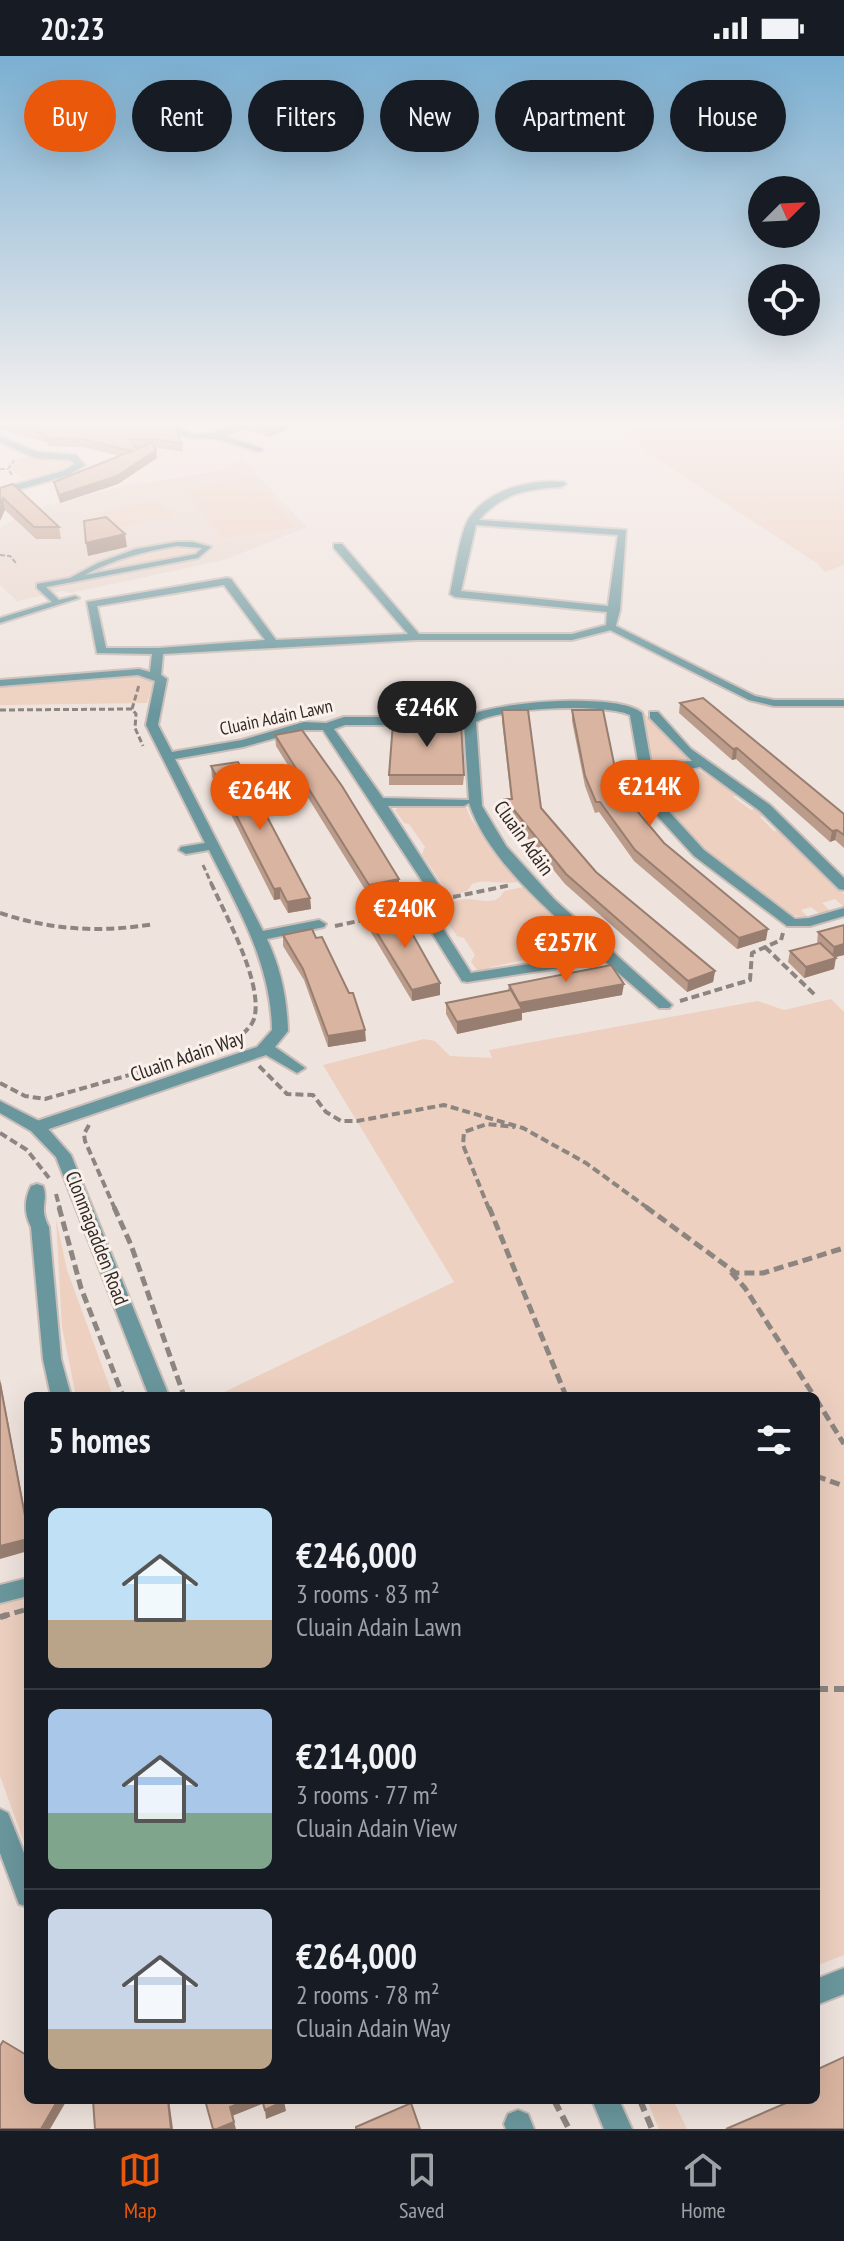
<!DOCTYPE html>
<meta charset="utf-8">
<style>
:root{--surface:#171b24;--page:#242831;--text:#f1f3f6;--muted:#9ea1a6;--line:#363941;--accent:#ea580c}
body{margin:0;font-family:"PT Sans Narrow",sans-serif;background:var(--page);color:var(--text);height:100vh;display:flex;flex-direction:column;font-size:30px;white-space:nowrap}
*{box-sizing:border-box;margin:0}
p{font-size:26px;color:var(--muted)}
.icon{flex:none;width:44px;height:44px;fill:none;stroke:currentColor;stroke-width:2;stroke-linecap:round;stroke-linejoin:round}
.map{position:relative;flex:1;overflow:hidden}
.panel{position:absolute;left:24px;top:1336px;width:796px;height:712px;display:flex;flex-direction:column;background:var(--surface);border-radius:12px;box-shadow:0 8px 32px #0002}
.panel>*{flex:none}
.guide{position:absolute;left:24px;top:24px;width:796px;height:72px;display:flex;gap:16px}
.needle{width:52px;rotate:66deg}
.controls{position:absolute;left:748px;top:120px;display:grid;gap:16px}
.controls a{display:grid;place-items:center;width:72px;height:72px;border-radius:50%;background:var(--surface);box-shadow:0 8px 32px #0002;font-size:40px}
.price{position:absolute;translate:-50% -68px;padding:0 18px;border-radius:28px;background:var(--accent);color:#fff;font-size:26px;line-height:52px;filter:drop-shadow(0 2px 4px #0008)}
.price::after{content:'';position:absolute;left:50%;top:48px;width:24px;height:18px;margin-left:-12px;background:inherit;clip-path:polygon(0 0,100% 0,50% 100%)}
.price.current{background:#222;color:#fff}
ul{padding:0;list-style:none}
li{display:flex;align-items:center;gap:24px;height:200px;padding:0 24px}
li+li{border-top:2px solid var(--line)}
li span{display:grid;place-items:center;flex:none;width:224px;height:160px;border-radius:12px;color:#555}
li>.icon{margin-inline-start:auto}
span .icon{width:96px;height:96px;fill:#fffc;stroke-width:1}
li b{font-size:34px}
h2{display:flex;justify-content:space-between;align-items:center;height:96px;padding:0 24px;font-size:34px}
.tag{padding:0 28px;border-radius:36px;background:var(--surface);box-shadow:0 8px 32px #0002;font-size:28px;line-height:72px}
.tag.current{background:var(--accent);color:#fff}
.status{display:flex;justify-content:space-between;align-items:center;height:56px;padding:0 40px;background:var(--surface);direction:ltr}
.status svg{height:22px;fill:currentColor}
.tab-bar{display:flex;justify-content:space-around;align-items:center;height:112px;border-top:2px solid var(--line);background:var(--surface);font-size:22px;color:var(--muted)}
.tab-bar a{display:grid;justify-items:center;gap:4px}
.tab-bar .current{color:var(--accent)}
.map>svg:first-child{display:block}
.built{fill:#e9d6cc}
.green{fill:#edd0c0}
.lines{fill:none;stroke-linecap:round;stroke-linejoin:round}
.service-casing{stroke:#c9beb9;stroke-width:4}
.minor-casing{stroke:#c9beb9;stroke-width:4}
.tertiary-casing{stroke:#c9beb9;stroke-width:4}
.path-far4{stroke:#8d8580;stroke-width:2;stroke-dasharray:5 2;stroke-linecap:butt}
.path-far3{stroke:#8d8580;stroke-width:3;stroke-dasharray:6 3;stroke-linecap:butt}
.path-far2{stroke:#8d8580;stroke-width:4;stroke-dasharray:8 4;stroke-linecap:butt}
.path-far1{stroke:#8d8580;stroke-width:5;stroke-dasharray:10 5;stroke-linecap:butt}
.path{stroke:#8d8580;stroke-width:6;stroke-dasharray:12 6;stroke-linecap:butt}
.service{fill:#6a979d;fill-rule:evenodd}
.minor{fill:#6a979d;fill-rule:evenodd}
.tertiary{fill:#6a979d;fill-rule:evenodd}
.wall{fill:#bb9b8a}
.shaded-wall{fill:#987e70}
.building{fill:#d9b4a0;stroke:#987e70;stroke-width:2}
.labels{text-anchor:middle;dominant-baseline:central;stroke-width:6;stroke-linejoin:round;paint-order:stroke}
.far-street-label{font-size:18px;fill:#2f2b28;stroke:#fcf0ea}
.street-label{font-size:20px;fill:#2f2b28;stroke:#fcf0ea}
</style>
<div class="status"><b>20:23</b><svg viewBox="0 0 49 12"><path d="M0 12V9h3v3zM5 12V6h3v6zM10 12V3h3v9zM15 12V0h3v12zM26 1h20v11H26zM47 4h2v5h-2z"/></svg></div>
<div class="map">
<svg width="844" height="2073" viewBox="0 0 844 2073">
<rect width="100%" height="100%" fill="#efe3dd"/>
<path class="built" d="M243,404l64,67 -83,33 -154,33 -8,-2 -45,10 -17,-16v-56l25,-18 105,-26 87,-14z"/>
<g class="green">
<path d="M622,365h222v144l-19,7 -7,-8 -175,-114z"/>
<path d="M24,400l42,3 6,6 -12,7 -37,7 -14,-10 5,-8z"/>
<path d="M249,422l47,49 -72,12 -43,-50z"/>
<path d="M156,444l18,15 -59,13 -17,-15z"/>
<path d="M181,490l20,2 -11,8 -77,15 -4,-3z"/>
<path d="M142,619l12,4 -7,24 -147,2v-20z"/>
<path d="M644,657l42,45 1,2 -31,3 -6,-5 -9,-44z"/>
<path d="M697,713l41,25 -5,3 18,13 6,-2 8,7 -5,2 14,14 6,-1 64,64v13l-9,-8 -13,4 8,8 -10,3 -9,-7 -10,3 7,7 -21,-2 -90,-72 -37,-41 -7,-29z"/>
<path d="M399,751h67l5,12 47,63c-17,3 -31,-4 -46,2l-5,7 -17,5 -28,-42 3,-7 -16,-23 -5,-1 -9,-13z"/>
<path d="M523,831l67,66 -42,6 -10,-2 -47,10 -2,5 -11,-1 -7,-9 4,-7 -11,-17 -7,-2 -16,-23c21,-31 51,3 63,-22z"/>
<path d="M831,943l13,13v943l-28,11v-570h-600l238,-114 -131,-217 101,-26 11,2 15,15 42,2 -3,-8 269,-49 26,9z"/>
<path d="M56,1163l11,51 46,126h-37l-14,-69z"/>
<path d="M28,1541v256l-28,-77v-171z"/>
<path d="M647,2044h26l14,29h-28z"/>
</g>
<g class="lines">
<g class="service-casing">
<g id="service">
<path d="M177,486h16l18,5 -13,11 -152,29 13,13 16,-4 4,2 -79,25v-5l52,-16 -15,-14v-4l33,-6 28,-15 38,-14zM177,490l25,2 -6,6 -111,21c29,-16 60,-24 92,-29z"/>
<path d="M608,569h6l141,71 19,4h70v6h-70l-25,-6 -141,-71z"/>
</g>
</g>
<g class="minor-casing">
<g id="minor">
<path d="M171,365h8l2,8c29,15 50,-8 78,-8l-33,15 37,13 -4,3c-13,-4 -26,-9 -39,-12 -18,-4 -28,2 -46,-8z"/>
<path d="M0,380l37,16 39,3 9,10 -16,10 -69,20v-6l63,-18 12,-7 -5,-4 -35,-2 -35,-16z"/>
<path d="M564,426l2,2 -5,3c-34,2 -59,6 -82,33l147,10 -6,80 -5,19 -43,11h-156l-253,14 -2,21 6,4 -9,46 14,27 70,-12 62,-18 22,1 18,-6h123c28,-16 152,-25 175,-4l9,50 41,-2 -42,-43v-6h8l33,37 79,56 74,73v12l-5,-1 -79,-78 -60,-44 -21,4h-27l4,24 6,9 42,46 91,69 14,-1 35,-10v8l-34,10h-23l-93,-70 -43,-47 -7,-14 -14,-80c-26,-12 -129,-8 -154,7l6,84 24,40 49,54 117,105 -3,3h-10l-57,-49 -10,4 -125,19 -5,-1 -42,-67 10,-21 -107,-163h-19l-61,17 -68,12 88,172 56,-11 7,4 -2,3 -57,12c14,30 20,59 21,92l-13,16 30,21 -8,5 -31,-18 -223,76h-12l-2,-4 2,-4 226,-76 15,-17c-1,-67 -34,-122 -63,-180l-23,4 -7,-4 2,-3 24,-4 -59,-118 9,-44 -17,-6 -138,11v-6l139,-11 11,3 2,-18 -55,-1 -10,-51 140,-24 4,1 45,61 132,-6 -74,-86v-4h8l77,90h153l34,-9 1,-13 -152,-15 -5,-3c4,-18 10,-60 18,-74 19,-31 63,-41 96,-38zM476,469l142,10 -10,71 -147,-15zM224,529l41,55 -107,8h-52l-9,-42zM345,669h119l5,75 -86,-2 -49,-69zM469,747c19,58 82,109 125,149l-6,3 -117,18 -37,-59 10,-21 -56,-87h76z"/>
<path d="M37,1128l6,2c6,15 -5,21 6,41l12,132 10,37h-20l-8,-37 -12,-132c-7,-14 -7,-27 0,-41z"/>
<path d="M28,1522v18l-28,7v-18z"/>
<path d="M0,1753l8,4 20,50v44l-9,-3 -19,-51z"/>
<path d="M844,1912v26l-28,11v-26z"/>
<path d="M518,2054l10,4 6,15h-28l-2,-5 4,-10z"/>
</g>
</g>
<g class="tertiary-casing">
<g id="tertiary">
<path d="M0,1045l43,22 28,32 98,241h-20l-93,-239 -25,-26 -31,-18z"/>
<path d="M592,2044h27l13,29h-28z"/>
</g>
</g>
<g class="path-far4">
<path d="M0,413h8"/>
<path d="M12,419l-4,-6 6,-9"/>
<path d="M0,499l10,1 6,7"/>
</g>
<g class="path-far3">
<path d="M132,653l7,-24"/>
<path d="M0,654l132,-1 4,5 -1,14 8,18"/>
<path d="M314,655l19,-3"/>
<path d="M203,809l9,20"/>
</g>
<g class="path-far2">
<path d="M211,827c15,33 50,96 44,132 -2,13 -15,21 -25,28"/>
<path d="M453,841l58,-12"/>
<path d="M0,857c51,17 101,20 154,11"/>
<path d="M335,870l38,-8"/>
<path d="M765,891l50,48"/>
<path d="M680,945l70,-21 2,-27 29,-13 2,-7"/>
<path d="M259,1010l28,28 26,1 13,17 15,9h16l87,-16 79,23 63,35 63,46"/>
<path d="M0,1027l25,13 20,3 116,-33"/>
<path d="M89,1069l-5,9 1,7 30,68"/>
<path d="M0,1077l27,17 22,28"/>
<path d="M56,1138l4,15"/>
<path d="M489,1153l-26,-64 1,-13 23,-8 28,3"/>
</g>
<g class="path-far1">
<path d="M59,1151l22,81 42,108"/>
<path d="M114,1151l17,38 53,151"/>
<path d="M489,1151l77,189"/>
<path d="M646,1151l90,66h27l81,-25"/>
<path d="M731,1216l14,16 69,108"/>
<path d="M816,1343l28,45"/>
<path d="M816,1420l28,10"/>
<path d="M0,1561l28,-8"/>
</g>
<g class="path">
<path d="M0,1561l7,-2"/>
<path d="M816,1633h28"/>
<path d="M554,2044l15,29"/>
<path d="M640,2044l12,29"/>
</g>
<use href="#service" class="service"/>
<use href="#minor" class="minor"/>
<use href="#tertiary" class="tertiary"/>
</g>
<g class="wall">
<path d="M0,365h171l11,23 1,8 -29,-5 3,11 -39,26 -58,19 -4,-12 -2,-9 65,-26 -36,-9 -35,-1v-3l-48,-14z"/>
<path d="M216,365h90l-37,16 -22,-7 -1,-8 2,-1 -19,4z"/>
<path d="M0,432l59,39 2,12h-25l-31,-29z"/>
<path d="M680,647l164,111v34l-9,-8 -5,2 -94,-83 -4,1 -53,-47z"/>
<path d="M502,654l39,98 55,64 119,99 -2,11 -26,10 -122,-108 -61,-74 1,-11h6l-9,-78z"/>
<path d="M572,654l45,68 10,21 37,44 102,97 -29,9 -103,-88 -35,-49 -4,1 -10,-27 -13,-65z"/>
<path d="M275,679l124,144v11l-30,6 -93,-150z"/>
<path d="M211,710l99,132 1,11 -23,4 -8,-14 -6,1 -62,-123z"/>
<path d="M389,719h75l-1,10h-74z"/>
<path d="M368,862l72,65v12l-28,6 -43,-72z"/>
<path d="M844,869v30l-9,2 -1,12 -30,9 -16,-16 2,-11 27,-7 1,-12z"/>
<path d="M283,879l83,106 -38,6 -24,-67 -21,-34z"/>
<path d="M509,929l113,10 -100,18v7l-65,14 -11,-20v-11l62,-13z"/>
</g>
<g class="shaded-wall">
<path d="M229,365h20l-20,4z"/>
<path d="M287,365h19l-37,16v-8z"/>
<path d="M156,394l1,8 -39,26 -58,19 -1,-8z"/>
<path d="M3,442l2,12 -5,11v-16z"/>
<path d="M125,478l2,13 -39,9 -2,-13z"/>
<path d="M737,692l-1,11 -4,1 1,-11z"/>
<path d="M837,774l-2,10 -5,2 2,-11z"/>
<path d="M399,823v11l-30,6v-11z"/>
<path d="M280,832v11l-6,1v-11z"/>
<path d="M310,842l1,11 -23,4 -1,-11z"/>
<path d="M768,873l-2,11 -29,9 2,-11z"/>
<path d="M844,888v11l-12,3 2,-11z"/>
<path d="M836,902l-2,11 -30,9 2,-11z"/>
<path d="M715,915l-2,11 -26,10 1,-11z"/>
<path d="M440,927v12l-28,6v-11z"/>
<path d="M624,928l-2,11 -100,18v7l-65,14v-12l62,-19z"/>
<path d="M365,974l1,11 -38,6v-11z"/>
<path d="M0,1323l28,149v4l-28,-149z"/>
<path d="M28,1483v12l-28,8v-13z"/>
<path d="M58,2044h9l-17,29h-9z"/>
<path d="M168,2044h1l4,29h-2z"/>
<path d="M247,2044h14l1,4 -30,12 -2,-9z"/>
<path d="M284,2045l2,10 -20,8 -1,-9z"/>
<path d="M234,2066l2,7h-19z"/>
</g>
<g class="building">
<path d="M0,365h171l11,23 -26,-5h-26l6,10 16,-6 4,7 -39,26 -58,19 -5,-13 78,-31 -50,-12 -35,-1v-3z"/>
<path d="M248,365h39l-18,8 -23,-7z"/>
<path d="M13,428l46,43h-25l-31,-29 -3,7v-17z"/>
<path d="M106,461l19,17 -39,9 -2,-22z"/>
<path d="M703,642l141,116v21l-7,-5 -5,1 -95,-83 -4,1 -53,-46z"/>
<path d="M502,654h26l13,98 55,64 119,99 -27,10 -122,-107 -61,-75h7z"/>
<path d="M572,654h31l14,68 10,21 37,44 104,86 -29,9 -104,-88 -35,-48h-4l-11,-26z"/>
<path d="M393,667h68l3,52h-75z"/>
<path d="M302,674l40,56 57,93 -30,6 -94,-150z"/>
<path d="M238,706l72,136 -23,4 -7,-14 -6,1 -63,-123z"/>
<path d="M400,856l40,71 -28,7 -44,-72z"/>
<path d="M844,869v19l-10,3 -16,-15z"/>
<path d="M312,873l4,9 6,-1 27,56h4l12,37 -37,6 -25,-67 -20,-34z"/>
<path d="M820,887l16,15 -30,9 -16,-16z"/>
<path d="M611,909l13,19 -105,19 -10,-18z"/>
<path d="M511,934l11,19 -65,13 -11,-19z"/>
<path d="M0,1327l28,149v7l-28,7z"/>
<path d="M3,1985l25,15v44h30l-17,29h-41v-83z"/>
<path d="M844,2001v72h-118l67,-29h23v-30z"/>
<path d="M93,2044h75l3,29h-76z"/>
<path d="M205,2044h42l-17,7 4,15 -17,7h-4z"/>
<path d="M262,2044h22v1l-19,9z"/>
<path d="M411,2047l9,26h-64v-2z"/>
</g>
<linearGradient id="sky" x2="0" y2="1"><stop stop-color="#7bafd1"/><stop offset="0.56" stop-color="#f8f2f0"/><stop offset="1" stop-color="#f8f2f0" stop-opacity="0"/></linearGradient>
<rect width="844" height="655" fill="url(#sky)"/>
<g class="labels">
<g class="far-street-label">
<text transform="translate(276 661) rotate(-12)">Cluain Adain Lawn</text>
</g>
<g class="street-label">
<text transform="translate(524 782) rotate(54)">Cluain Adáin</text>
<text transform="translate(187 1000) rotate(-19)">Cluain Adain Way</text>
<text transform="translate(97 1182) rotate(69)">Clonmagadden Road</text>
</g>
</g>
</svg>
<div class="controls">
<a><svg class="needle" viewBox="-14 -14 28 28"><path d="M0-13l5 13h-10z" fill="#e53935"/><path d="M0 13l5-13h-10z" fill="#9ea1a6"/></svg></a>
<a><svg class="icon" aria-label="locate" viewBox="0 0 24 24"><circle cx="12" cy="12" r="6"/><path d="M12 2v4M12 18v4M2 12h4M18 12h4"/></svg></a>
</div>
<b class="price current" style="left:427px;top:693px">€246K</b>
<b class="price" style="left:650px;top:772px">€214K</b>
<b class="price" style="left:260px;top:776px">€264K</b>
<b class="price" style="left:405px;top:894px">€240K</b>
<b class="price" style="left:566px;top:928px">€257K</b>
<div class="guide">
<a class="tag current">Buy</a>
<a class="tag">Rent</a>
<a class="tag">Filters</a>
<a class="tag">New</a>
<a class="tag">Apartment</a>
<a class="tag">House</a>
</div>
<section class="panel">
<h2>5 homes<svg class="icon" aria-label="filters" viewBox="0 0 24 24"><path d="M4 7h16M4 17h16"/><circle cx="9" cy="7" r="2"/><circle cx="15" cy="17" r="2"/></svg></h2>
<ul>
<li><span style="background:linear-gradient(#bfe0f5 70%,#b9a48a 0)"><svg class="icon" aria-label="home" viewBox="0 0 24 24"><path d="M3 11l9-7 9 7M6 9v11h12V9"/></svg></span><div><b>€246,000</b><p>3 rooms · 83 m²</p><p>Cluain Adain Lawn</p></div></li>
<li><span style="background:linear-gradient(#a9c7e8 65%,#7fa58c 0)"><svg class="icon" aria-label="home" viewBox="0 0 24 24"><path d="M3 11l9-7 9 7M6 9v11h12V9"/></svg></span><div><b>€214,000</b><p>3 rooms · 77 m²</p><p>Cluain Adain View</p></div></li>
<li><span style="background:linear-gradient(#c9d6e8 75%,#b9a48a 0)"><svg class="icon" aria-label="home" viewBox="0 0 24 24"><path d="M3 11l9-7 9 7M6 9v11h12V9"/></svg></span><div><b>€264,000</b><p>2 rooms · 78 m²</p><p>Cluain Adain Way</p></div></li>
</ul>
</section>
</div>
<nav class="tab-bar">
<a class="current"><svg class="icon" aria-label="map" viewBox="0 0 24 24"><path d="M3 6l6-2 6 2 6-2v14l-6 2-6-2-6 2zM9 4v14M15 6v14"/></svg>Map</a>
<a><svg class="icon" aria-label="saved" viewBox="0 0 24 24"><path d="M7 4h10v16l-5-4-5 4z"/></svg>Saved</a>
<a><svg class="icon" aria-label="home" viewBox="0 0 24 24"><path d="M3 11l9-7 9 7M6 9v11h12V9"/></svg>Home</a>
</nav>
